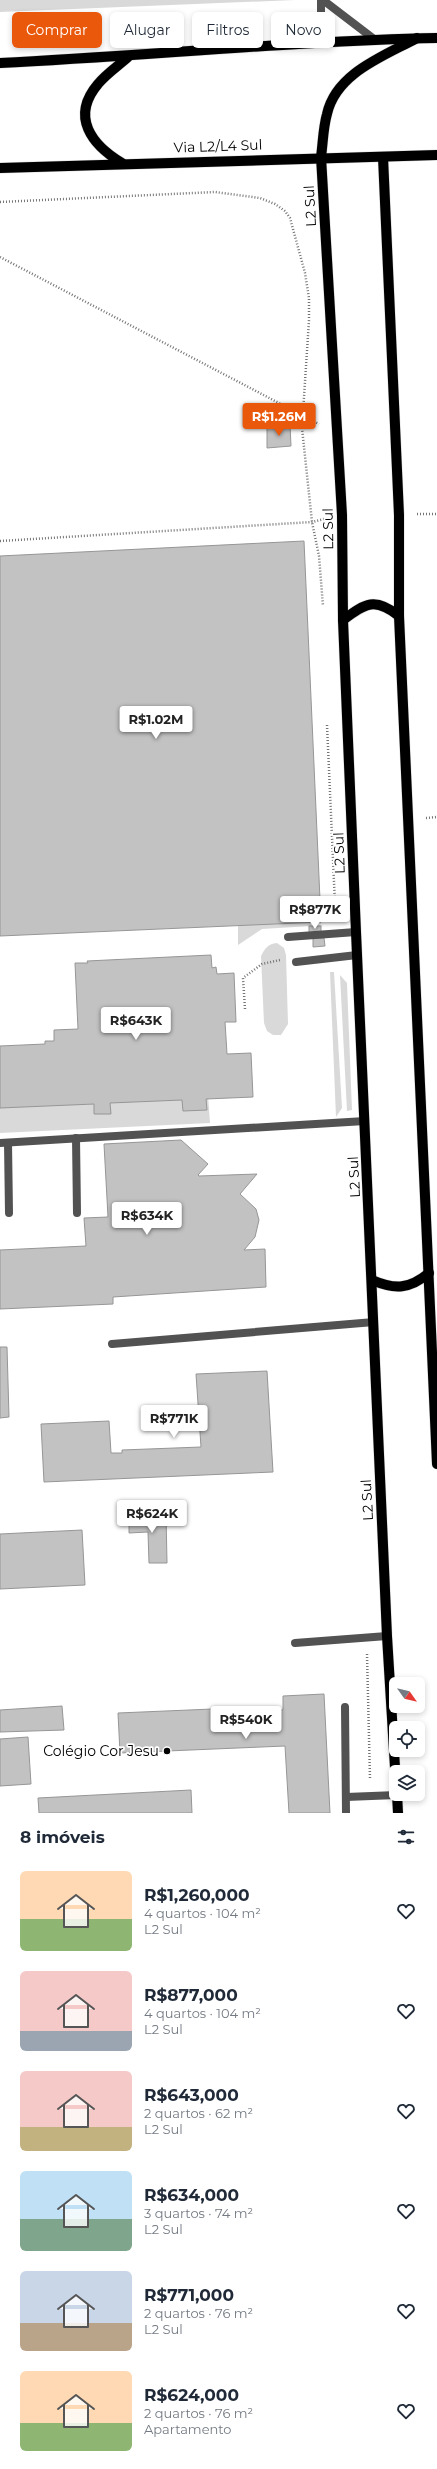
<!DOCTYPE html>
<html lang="pt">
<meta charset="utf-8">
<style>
:root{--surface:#fff;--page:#f6f6f7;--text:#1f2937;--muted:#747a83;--accent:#ea580c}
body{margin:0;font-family:Montserrat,sans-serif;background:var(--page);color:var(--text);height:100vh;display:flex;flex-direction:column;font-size:15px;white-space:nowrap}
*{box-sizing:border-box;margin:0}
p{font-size:13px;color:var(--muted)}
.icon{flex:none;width:22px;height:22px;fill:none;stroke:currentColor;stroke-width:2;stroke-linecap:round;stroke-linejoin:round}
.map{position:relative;height:1813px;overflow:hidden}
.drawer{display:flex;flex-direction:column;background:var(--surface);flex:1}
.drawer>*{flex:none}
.top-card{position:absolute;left:12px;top:12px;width:413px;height:36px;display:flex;gap:8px}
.needle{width:26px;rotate:124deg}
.tools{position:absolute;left:389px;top:1677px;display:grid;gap:8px}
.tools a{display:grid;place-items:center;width:36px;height:36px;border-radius:6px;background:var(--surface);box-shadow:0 2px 6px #0003;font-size:20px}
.price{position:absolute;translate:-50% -34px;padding:0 9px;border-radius:4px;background:#fff;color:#222;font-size:13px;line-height:26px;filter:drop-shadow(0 1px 2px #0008)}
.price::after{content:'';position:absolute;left:50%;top:24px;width:12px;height:9px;margin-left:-6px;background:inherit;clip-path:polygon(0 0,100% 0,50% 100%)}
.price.current{background:var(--accent);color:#fff}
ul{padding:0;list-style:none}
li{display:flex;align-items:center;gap:12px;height:100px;padding:0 20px}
li span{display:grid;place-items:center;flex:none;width:112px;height:80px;border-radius:6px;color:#555}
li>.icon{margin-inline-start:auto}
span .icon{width:48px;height:48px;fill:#fffc;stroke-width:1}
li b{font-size:17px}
h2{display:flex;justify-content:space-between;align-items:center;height:48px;padding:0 20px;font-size:17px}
.tag{padding:0 14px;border-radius:6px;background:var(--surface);box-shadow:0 2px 6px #0003;font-size:14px;line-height:36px}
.tag.current{background:var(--accent);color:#fff}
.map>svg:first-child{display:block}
.green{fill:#d9d9d9}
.building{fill:#c2c2c2;stroke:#969696}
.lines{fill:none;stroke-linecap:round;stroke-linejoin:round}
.primary-casing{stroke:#dbdbdb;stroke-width:11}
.path{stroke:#747474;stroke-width:2.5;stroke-dasharray:1 2;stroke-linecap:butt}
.service{stroke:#525252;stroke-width:8}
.primary{stroke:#000;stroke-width:10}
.poi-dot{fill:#000;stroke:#fff;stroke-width:1.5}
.labels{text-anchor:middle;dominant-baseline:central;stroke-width:3.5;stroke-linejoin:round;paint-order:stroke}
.street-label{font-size:14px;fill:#000;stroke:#fff}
.poi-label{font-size:14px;fill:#000;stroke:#fff;text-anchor:end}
</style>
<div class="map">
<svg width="437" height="1813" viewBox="0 0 437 1813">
<rect width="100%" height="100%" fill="#fff"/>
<g class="green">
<path d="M0,0h295l-295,12z"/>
<path d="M310,921l1,5 -49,3 -24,16v-20z"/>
<path d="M277,943l7,5 2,7 2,69 -7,11h-8l-6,-4 -3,-8 -3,-67c4,-8 7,-12 16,-13z"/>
<path d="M330,972h4l8,136 -6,9z"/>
<path d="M340,975l7,8 5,127 -5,1z"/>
<path d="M208,1095l2,28 -210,10v-26z"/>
</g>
<g class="building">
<path d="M290,425l1,21 -24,2v-21z"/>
<path d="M304,541l17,381 -321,14v-380z"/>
<rect x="309" y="926" width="12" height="7"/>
<path d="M313,938h11l1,8 -12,1z"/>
<path d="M211,955l1,13 4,-1 1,7 17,-1 2,49h-11l2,32 24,-1 2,44 -47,2 1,11 -24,1 -1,-11 -72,3 1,11h-17v-10l-94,4v-62l45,-2v-3h9v-11l24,-1 -3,-66h13l-1,-2z"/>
<path d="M181,1140l27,24 -10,11 1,1 58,-2 -17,20 16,15 3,11 -4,17 -11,13 21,-1 1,38 -153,10v7l-113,5v-59l86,-4 -2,-28 24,-1 -4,-73z"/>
<path d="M0,1347h7l2,70 -9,1z"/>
<path d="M267,1371l6,101 -229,10 -3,-58 68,-3 2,32h11v-3l79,-3 -5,-73z"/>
<path d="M166,1513l1,50h-18l-1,-31 -19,1v-19z"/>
<path d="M82,1530l3,55 -85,4v-55z"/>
<path d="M324,1694l6,119h-41l-4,-67 -165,7 -2,-40 142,-6h17v3h6v-14z"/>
<path d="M62,1706l2,24 -64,2v-22z"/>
<path d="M28,1737l3,47 -31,2v-47z"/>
<path d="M191,1790l1,23h-153l-1,-15z"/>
</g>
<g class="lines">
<g class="primary-casing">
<g id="primary">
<path d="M0,63c146,-7 291,-22 437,-25"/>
<path d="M383,157l16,358v101l38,848"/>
<path d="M122,163c-30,-18 -52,-46 -24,-79 8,-10 20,-18 30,-27"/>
<path d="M0,168l437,-13"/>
<path d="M343,620c23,-17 32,-23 56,-4"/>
<path d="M372,1280c23,10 38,9 57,-7"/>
<path d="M396,1784l-9,-148 -31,-704 -13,-312 -1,-105 -21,-358c2,-14 2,-29 6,-43 9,-41 57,-58 90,-76"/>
<path d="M397,1794l1,19"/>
</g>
</g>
<g class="path">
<path d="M0,202l215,-10 45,6 15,6 10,7 5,7 15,55 4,25v22l-7,108 10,94 7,34 4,50"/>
<path d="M0,257l319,167"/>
<path d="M417,514h20"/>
<path d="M0,541l312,-19 12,-3"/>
<path d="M327,725l8,179"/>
<path d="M426,818l11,-1"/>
<path d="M245,1009l-2,-31 19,-14 18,-4"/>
<path d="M367,1654l3,125"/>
</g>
<g class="service">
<path d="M323,0l51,39"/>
<path d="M300,43l21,-29v-14"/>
<path d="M288,937l68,-5"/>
<path d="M296,962l61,-7"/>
<path d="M76,1138l1,75"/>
<path d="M0,1143l365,-22"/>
<path d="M8,1143l1,70"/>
<path d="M112,1344l262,-22"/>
<path d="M295,1643l92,-7"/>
<path d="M345,1707l1,106"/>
<path d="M346,1797l51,-2"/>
</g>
<use href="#primary" class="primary"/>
</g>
<circle class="poi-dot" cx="167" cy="1751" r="4"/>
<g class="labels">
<g class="street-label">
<text transform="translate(218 146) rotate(-2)">Via L2/L4 Sul</text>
<text transform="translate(310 206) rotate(-93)">L2 Sul</text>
<text transform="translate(328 529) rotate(-91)">L2 Sul</text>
<text transform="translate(339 853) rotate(-92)">L2 Sul</text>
<text transform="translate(354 1177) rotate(-93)">L2 Sul</text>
<text transform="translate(367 1500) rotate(-93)">L2 Sul</text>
</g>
<g class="poi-label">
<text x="159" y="1751">Colégio Cor Jesu</text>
</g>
</g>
</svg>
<div class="tools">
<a><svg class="needle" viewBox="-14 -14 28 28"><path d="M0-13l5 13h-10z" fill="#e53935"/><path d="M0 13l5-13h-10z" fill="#747a83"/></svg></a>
<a><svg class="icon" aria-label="locate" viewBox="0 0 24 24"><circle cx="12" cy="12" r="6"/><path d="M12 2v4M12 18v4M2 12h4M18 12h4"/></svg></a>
<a><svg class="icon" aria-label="layers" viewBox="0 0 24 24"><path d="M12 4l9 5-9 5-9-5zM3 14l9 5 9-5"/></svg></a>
</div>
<b class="price current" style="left:279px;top:437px">R$1.26M</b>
<b class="price" style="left:156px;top:740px">R$1.02M</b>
<b class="price" style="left:315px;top:930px">R$877K</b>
<b class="price" style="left:136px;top:1041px">R$643K</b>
<b class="price" style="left:147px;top:1236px">R$634K</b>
<b class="price" style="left:174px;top:1439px">R$771K</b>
<b class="price" style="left:152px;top:1534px">R$624K</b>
<b class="price" style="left:246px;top:1740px">R$540K</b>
<div class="top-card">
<a class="tag current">Comprar</a>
<a class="tag">Alugar</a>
<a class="tag">Filtros</a>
<a class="tag">Novo</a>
</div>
</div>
<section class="drawer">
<h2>8 imóveis<svg class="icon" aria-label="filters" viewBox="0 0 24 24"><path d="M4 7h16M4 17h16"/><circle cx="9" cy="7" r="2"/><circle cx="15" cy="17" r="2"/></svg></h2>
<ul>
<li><span style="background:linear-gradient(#ffd9b3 60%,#8fb573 0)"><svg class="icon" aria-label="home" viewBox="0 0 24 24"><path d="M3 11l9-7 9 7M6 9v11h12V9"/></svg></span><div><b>R$1,260,000</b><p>4 quartos · 104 m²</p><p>L2 Sul</p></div><svg class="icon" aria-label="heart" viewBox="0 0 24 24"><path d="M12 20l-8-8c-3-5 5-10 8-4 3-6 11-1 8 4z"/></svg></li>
<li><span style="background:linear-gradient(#f6c9c9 75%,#9aa5b1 0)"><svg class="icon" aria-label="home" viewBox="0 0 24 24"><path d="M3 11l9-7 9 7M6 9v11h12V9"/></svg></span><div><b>R$877,000</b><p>4 quartos · 104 m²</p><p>L2 Sul</p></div><svg class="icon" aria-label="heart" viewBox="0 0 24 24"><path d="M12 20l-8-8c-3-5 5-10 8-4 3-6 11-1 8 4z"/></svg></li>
<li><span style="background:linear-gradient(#f6c9c9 70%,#c2b280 0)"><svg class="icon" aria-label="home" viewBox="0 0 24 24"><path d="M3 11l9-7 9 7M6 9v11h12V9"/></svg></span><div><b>R$643,000</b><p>2 quartos · 62 m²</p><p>L2 Sul</p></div><svg class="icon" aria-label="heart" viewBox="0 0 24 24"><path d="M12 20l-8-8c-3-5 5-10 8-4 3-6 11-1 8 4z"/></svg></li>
<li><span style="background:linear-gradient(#bfe0f5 60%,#7fa58c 0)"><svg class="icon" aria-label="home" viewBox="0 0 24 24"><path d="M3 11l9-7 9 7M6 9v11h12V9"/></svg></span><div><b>R$634,000</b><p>3 quartos · 74 m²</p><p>L2 Sul</p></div><svg class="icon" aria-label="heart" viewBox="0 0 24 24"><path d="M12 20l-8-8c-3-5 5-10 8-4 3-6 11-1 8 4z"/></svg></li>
<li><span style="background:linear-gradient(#c9d6e8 65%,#b9a48a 0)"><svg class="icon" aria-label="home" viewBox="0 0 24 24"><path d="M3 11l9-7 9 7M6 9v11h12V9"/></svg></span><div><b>R$771,000</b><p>2 quartos · 76 m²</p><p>L2 Sul</p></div><svg class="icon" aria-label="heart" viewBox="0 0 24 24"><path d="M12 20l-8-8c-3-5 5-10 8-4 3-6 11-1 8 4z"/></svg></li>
<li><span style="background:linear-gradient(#ffd9b3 65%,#8fb573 0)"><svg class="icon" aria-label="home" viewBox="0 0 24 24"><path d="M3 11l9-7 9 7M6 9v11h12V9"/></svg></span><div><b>R$624,000</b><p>2 quartos · 76 m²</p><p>Apartamento</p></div><svg class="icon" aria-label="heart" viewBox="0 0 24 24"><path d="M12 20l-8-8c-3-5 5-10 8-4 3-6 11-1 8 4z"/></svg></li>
</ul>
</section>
